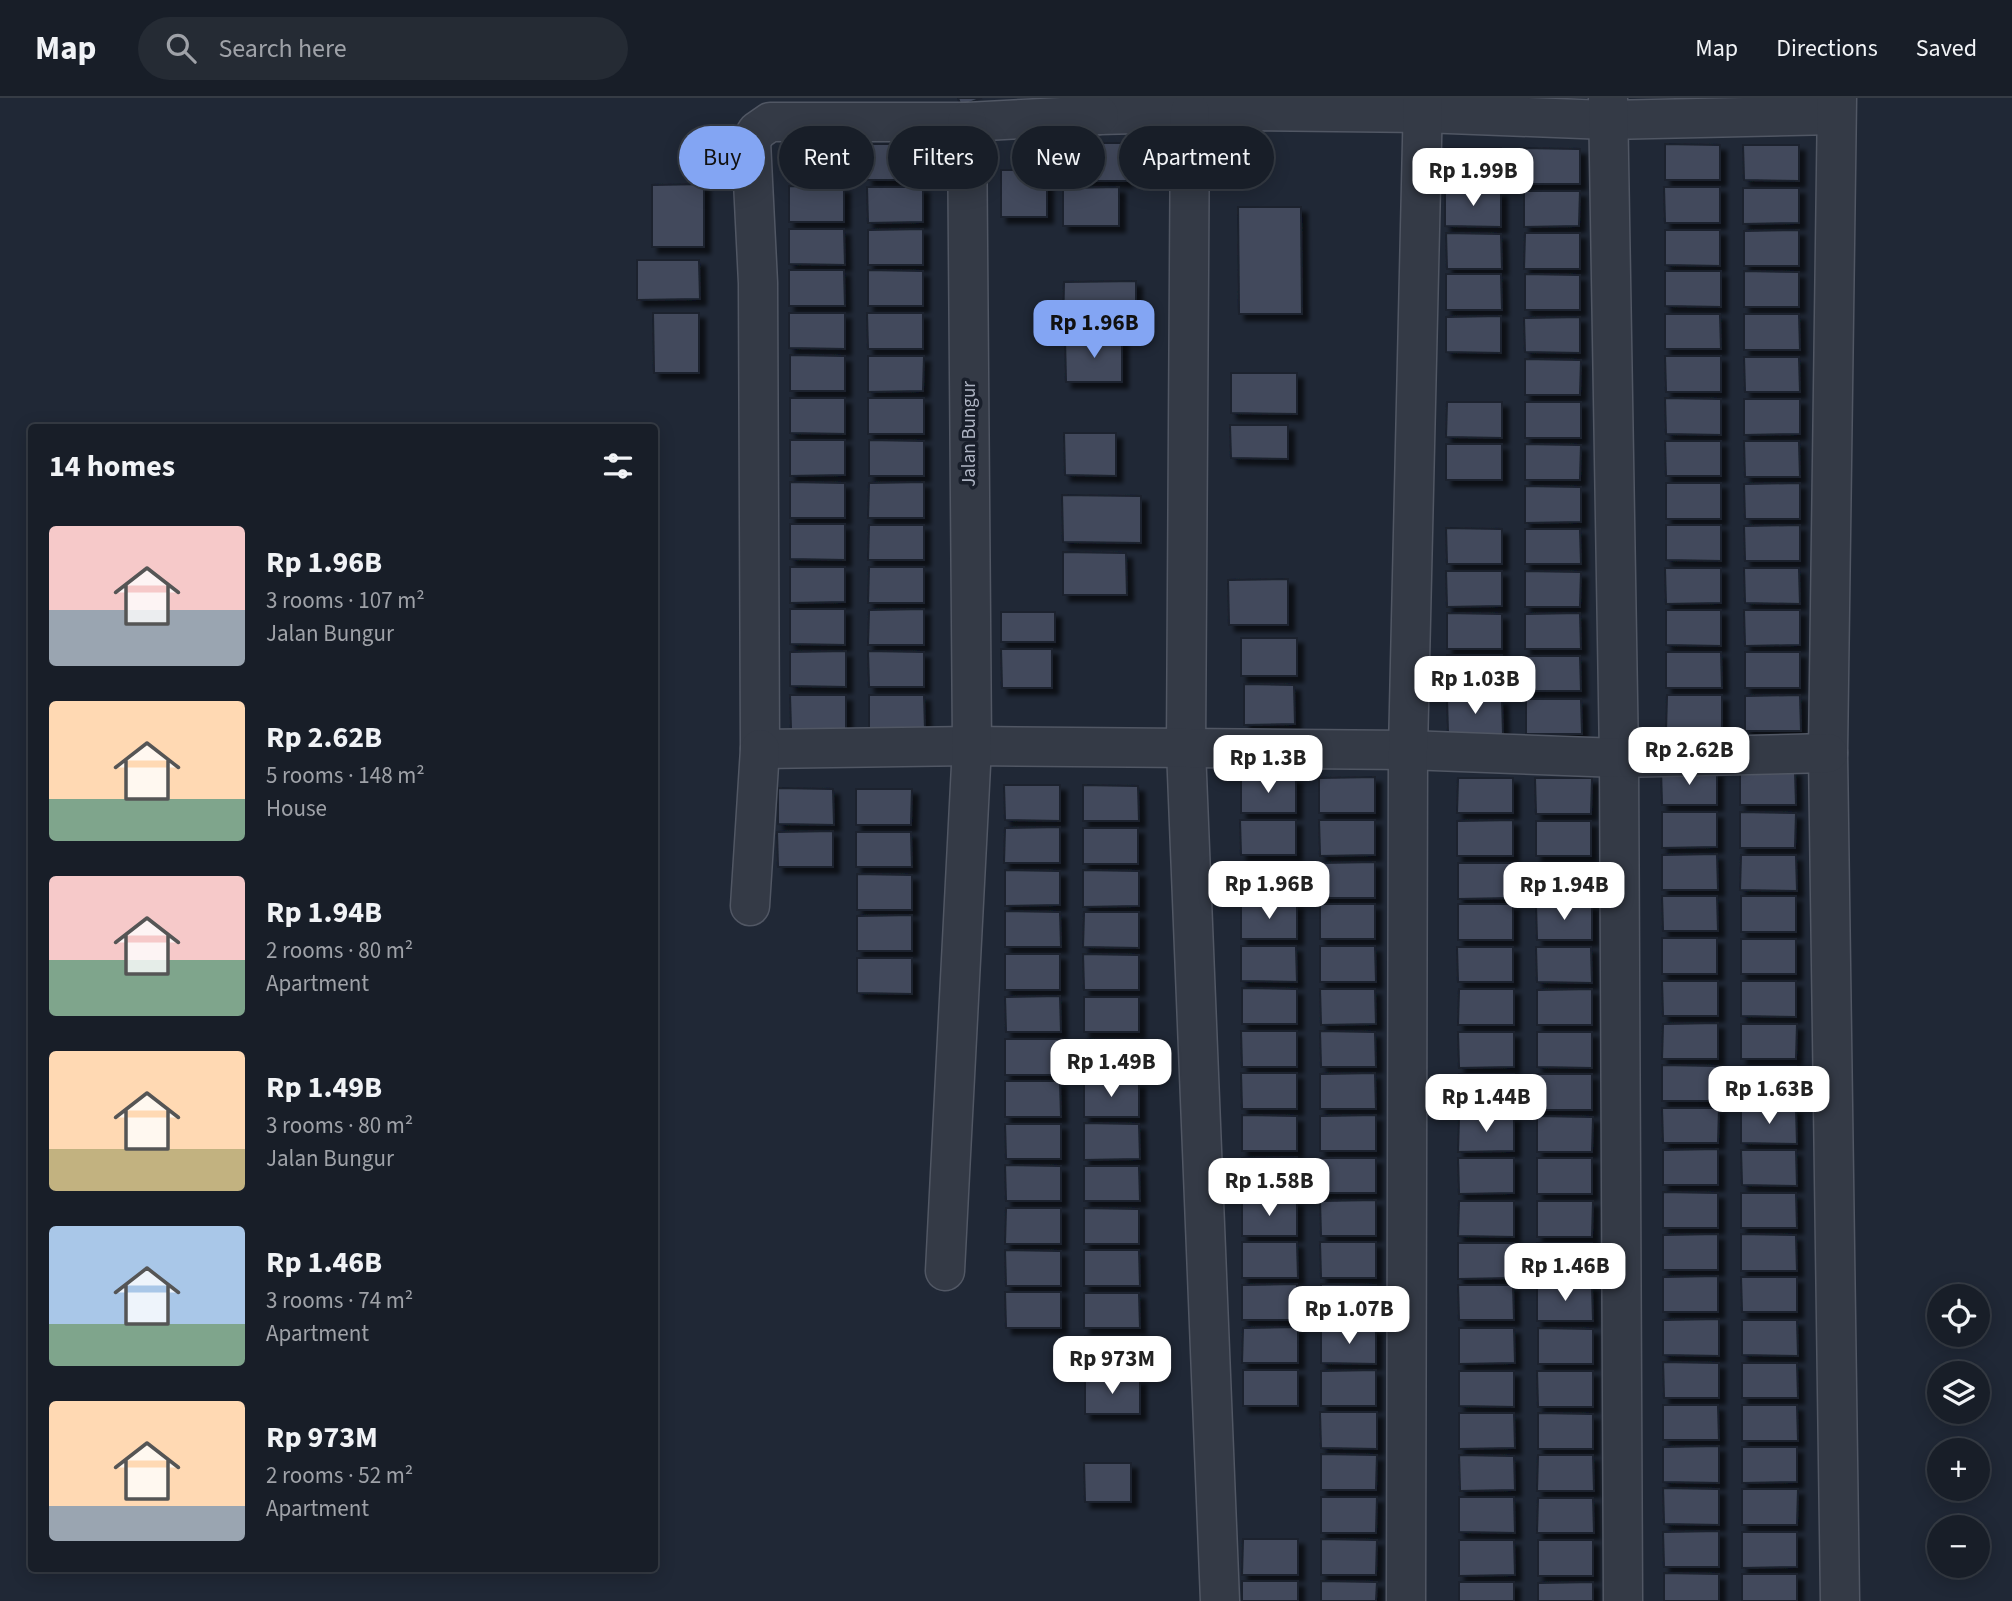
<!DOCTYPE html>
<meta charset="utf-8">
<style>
:root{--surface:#181e28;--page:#252b34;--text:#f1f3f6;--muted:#9fa2a8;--line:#363c45;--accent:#83a5f3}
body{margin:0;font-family:"Source Sans 3",sans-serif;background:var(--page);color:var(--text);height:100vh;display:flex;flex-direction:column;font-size:26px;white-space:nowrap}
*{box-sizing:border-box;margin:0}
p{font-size:23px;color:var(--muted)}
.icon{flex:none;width:38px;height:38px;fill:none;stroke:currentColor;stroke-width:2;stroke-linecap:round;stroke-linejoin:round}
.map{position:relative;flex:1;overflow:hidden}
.drawer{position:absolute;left:28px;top:326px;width:630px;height:1148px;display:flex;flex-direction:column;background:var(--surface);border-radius:7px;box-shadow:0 4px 18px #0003,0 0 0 2px var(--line)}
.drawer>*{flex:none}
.hud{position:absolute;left:679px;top:28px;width:665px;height:63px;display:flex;gap:14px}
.controls{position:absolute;left:1927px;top:1186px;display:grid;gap:14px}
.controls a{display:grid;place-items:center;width:63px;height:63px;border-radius:50%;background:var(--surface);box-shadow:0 4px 18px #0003,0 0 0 2px var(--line);font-size:35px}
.price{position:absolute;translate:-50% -60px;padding:0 16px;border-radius:14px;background:#fff;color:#222;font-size:23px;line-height:46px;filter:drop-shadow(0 2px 4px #0008)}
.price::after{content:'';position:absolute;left:50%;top:42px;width:21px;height:16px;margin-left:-10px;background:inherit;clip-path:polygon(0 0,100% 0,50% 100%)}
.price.current{background:var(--accent);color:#111}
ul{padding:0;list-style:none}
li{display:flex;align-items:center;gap:21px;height:175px;padding:0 21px}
li span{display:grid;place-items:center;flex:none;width:196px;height:140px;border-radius:7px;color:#555}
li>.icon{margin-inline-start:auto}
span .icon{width:84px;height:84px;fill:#fffc;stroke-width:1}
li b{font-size:30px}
h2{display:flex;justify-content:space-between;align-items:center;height:84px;padding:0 21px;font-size:30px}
.pill{padding:0 24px;border-radius:32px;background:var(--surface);box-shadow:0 4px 18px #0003,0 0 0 2px var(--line);font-size:24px;line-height:63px}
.pill.current{background:var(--accent);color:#111}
header{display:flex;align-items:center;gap:42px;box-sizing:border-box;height:98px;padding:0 35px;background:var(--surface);border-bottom:2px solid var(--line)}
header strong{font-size:33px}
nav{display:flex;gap:38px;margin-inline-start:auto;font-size:24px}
.search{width:490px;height:63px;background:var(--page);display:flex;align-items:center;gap:18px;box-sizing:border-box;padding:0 24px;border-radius:38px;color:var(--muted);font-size:26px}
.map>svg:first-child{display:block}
.building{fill:#424a5b;stroke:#1b212d;stroke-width:2;filter:url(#shadow)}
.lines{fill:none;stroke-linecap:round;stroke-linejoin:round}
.minor-casing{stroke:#515764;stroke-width:41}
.minor{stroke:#343a46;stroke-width:38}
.labels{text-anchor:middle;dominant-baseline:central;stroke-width:7;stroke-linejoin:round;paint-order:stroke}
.street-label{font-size:19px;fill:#aeb4c3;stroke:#191f2b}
</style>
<header>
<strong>Map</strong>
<div class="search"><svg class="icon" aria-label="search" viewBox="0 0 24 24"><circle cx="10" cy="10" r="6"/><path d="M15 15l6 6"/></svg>Search here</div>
<nav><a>Map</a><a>Directions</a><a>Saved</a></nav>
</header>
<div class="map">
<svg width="2012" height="1503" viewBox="0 0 2012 1503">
<defs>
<filter id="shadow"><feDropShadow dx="6" dy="6" stdDeviation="2" flood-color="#0009"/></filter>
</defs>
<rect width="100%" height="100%" fill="#202836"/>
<g class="building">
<path d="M958,0h24l-21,8z"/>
<rect x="1062" y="45" width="65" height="38"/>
<rect x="789" y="46" width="55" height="35"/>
<path d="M868,46h55v36h-56z"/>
<path d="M1665,46l55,1v35h-55z"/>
<path d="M1743,47h56v36l-55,-1z"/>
<path d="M1445,50h56v35h-55z"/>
<path d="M1524,50l56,1v35h-56z"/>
<rect x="1001" y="72" width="46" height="47"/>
<path d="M704,86v63h-52v-62z"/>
<path d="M789,88l55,1v35h-55z"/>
<path d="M867,89h56v35l-55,1z"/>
<path d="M1119,89v39h-56v-38z"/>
<path d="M1664,89h56v36h-55z"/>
<path d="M1743,90h56v35l-56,1z"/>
<path d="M1445,92l56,1v36l-56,-1z"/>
<path d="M1524,93h56l-1,35 -55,1z"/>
<path d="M1238,109h63l1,107h-63z"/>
<path d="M789,131h55l1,36 -56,-1z"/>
<path d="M923,131v36h-55v-35z"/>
<path d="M1665,132h55v36l-55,-1z"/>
<path d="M1799,132v36h-55v-35z"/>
<path d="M1446,135l55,1 1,35h-55z"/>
<path d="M1525,135h55v36h-56z"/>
<path d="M637,162h62l1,39 -63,1z"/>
<path d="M789,172h55l1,36h-56z"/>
<path d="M868,172l55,1v35h-55z"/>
<path d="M1665,173h56v36l-56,-1z"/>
<path d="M1744,173l55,1v35h-55z"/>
<path d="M1446,176h55l1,36h-56z"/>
<path d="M1525,176l55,1v35h-55z"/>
<path d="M1136,183v47h-73l1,-46z"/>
<path d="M653,215h46v60h-45z"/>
<path d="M789,215h56v36l-56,-1z"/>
<path d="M867,215h56v36h-55z"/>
<path d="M1665,216h55l1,35h-56z"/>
<path d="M1744,216h55l1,36h-56z"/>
<path d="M1501,218v37l-55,-1v-35z"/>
<path d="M1580,219v36l-55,-1 -1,-34z"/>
<path d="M1122,239v45h-56l-1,-44z"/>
<path d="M790,257l55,1v35h-55z"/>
<path d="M868,258h56l-1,35 -55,1z"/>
<path d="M1665,258h56v36h-55z"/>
<path d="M1744,259h55l1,35h-55z"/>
<path d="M1525,261l56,1 -1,35h-55z"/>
<path d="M1231,275h66v41l-66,-1z"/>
<path d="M790,300h55v36l-55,-1z"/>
<rect x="868" y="300" width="56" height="36"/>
<path d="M1665,300l56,1v36l-55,-1z"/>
<path d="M1744,301h56v35l-56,1z"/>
<path d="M1447,304h55v36l-56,-1z"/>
<rect x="1525" y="304" width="56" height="36"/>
<path d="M1230,327h58v34l-57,-1z"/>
<path d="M1064,335h52v43l-51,-1z"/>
<path d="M790,342h55v35l-55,1z"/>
<path d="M869,342l55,1v35h-55z"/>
<path d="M1665,343h56v35h-55z"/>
<path d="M1744,343h55l1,36h-55z"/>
<rect x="1446" y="346" width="56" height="36"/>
<path d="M1525,346l56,1 -1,35h-55z"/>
<path d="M790,384l55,1v35h-55z"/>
<path d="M924,384v36h-56l1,-35z"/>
<rect x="1666" y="385" width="55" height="36"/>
<path d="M1800,385v36h-55l-1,-35z"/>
<path d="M1525,388l56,1v35l-56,1z"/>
<path d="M1062,397l79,1v47l-78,-1z"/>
<path d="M790,426h55v36l-55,-1z"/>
<path d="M869,427h55v35h-56z"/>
<path d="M1666,427h55v36l-55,-1z"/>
<path d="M1800,427v36h-55l-1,-35z"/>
<path d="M1446,430l56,1v35h-55z"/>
<path d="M1525,431h55l1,35h-56z"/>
<path d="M1063,454l63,1 1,42h-64z"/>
<path d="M790,469h55v35l-55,1z"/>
<path d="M869,469h55v36h-56z"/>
<path d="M1665,470h56v35l-55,1z"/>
<path d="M1744,470h55l1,36 -55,-1z"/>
<path d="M1446,473h56v35l-55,1z"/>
<path d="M1525,473l56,1 -1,35h-55z"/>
<path d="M1288,481v46h-59l-1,-45z"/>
<path d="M790,511h55v36l-55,-1z"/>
<path d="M924,511v36h-56l1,-35z"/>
<path d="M1666,512h55v36l-55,-1z"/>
<path d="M1744,512h56v35l-55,1z"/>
<rect x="1001" y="514" width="54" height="30"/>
<path d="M1447,515l55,1v35h-55z"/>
<path d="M1580,515l1,36h-56v-35z"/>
<rect x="1241" y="540" width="56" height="38"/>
<path d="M1001,551h51v39h-50z"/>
<path d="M846,553v36l-56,-1v-34z"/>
<path d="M868,553l56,1v35h-55z"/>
<path d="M1666,554h55l1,36h-56z"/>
<rect x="1745" y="554" width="55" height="36"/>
<path d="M1447,557h55v36l-55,-1z"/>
<path d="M1525,558h55l1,35h-55z"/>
<path d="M1244,586l50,1 1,39 -51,1z"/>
<path d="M790,597h56v35h-55z"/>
<path d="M869,597h55l1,35h-56z"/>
<path d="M1667,597h55v36h-56z"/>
<path d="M1800,597l1,36h-56v-35z"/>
<path d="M1447,600l55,1 1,35h-55z"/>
<path d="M1526,601h55l1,35h-56z"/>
<path d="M1661,671l56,1v35h-55z"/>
<path d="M1740,672h55l1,35h-56z"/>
<rect x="1241" y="679" width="55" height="36"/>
<path d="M1375,679v36h-56v-35z"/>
<path d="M1458,680h55v35h-56z"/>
<path d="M1535,680h57l-1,36h-55z"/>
<path d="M1004,687h56v36l-55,-1z"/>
<path d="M1083,687l55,1 1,35h-56z"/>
<path d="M778,690l55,1 1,36 -56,-1z"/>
<path d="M856,691h56l-1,36h-55z"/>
<path d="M1662,714h55v35l-55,1z"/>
<path d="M1740,714l56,1 -1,35h-55z"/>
<path d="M1240,722h56v35h-55z"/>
<path d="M1319,722h56v35l-55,1z"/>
<path d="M1513,722v36h-56v-35z"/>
<rect x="1536" y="723" width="55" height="35"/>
<path d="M1060,729v36h-56l1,-35z"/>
<rect x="1083" y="730" width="55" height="36"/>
<path d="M833,733v36h-55l-1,-35z"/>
<path d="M856,734h55l1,35h-56z"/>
<path d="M1717,756l1,36h-56v-35z"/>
<path d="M1741,757h55l1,36 -57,-1z"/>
<path d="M1241,764h55l1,36h-56z"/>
<path d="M1375,764v36h-55v-35z"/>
<path d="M1458,765h55v35l-55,1z"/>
<path d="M1536,765h56v36h-55z"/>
<path d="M1005,772l55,1v34l-55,1z"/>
<path d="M1083,772l56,1v35l-56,1z"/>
<path d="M857,776l55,1v35h-55z"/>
<path d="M1662,798h55l1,35h-55z"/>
<rect x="1741" y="798" width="55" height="36"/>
<rect x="1241" y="805" width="56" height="36"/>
<rect x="1320" y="806" width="55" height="35"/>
<rect x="1458" y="806" width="55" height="36"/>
<path d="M1592,806v36h-55l-1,-35z"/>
<path d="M1005,813l55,1 1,35h-56z"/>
<path d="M1084,814h55v36l-56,-1z"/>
<path d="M912,817v36h-55v-35z"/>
<rect x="1662" y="840" width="55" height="36"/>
<rect x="1741" y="841" width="55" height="35"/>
<path d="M1241,848h55l1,36 -56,-1z"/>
<path d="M1320,848h55l1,36h-56z"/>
<path d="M1457,849h56v35h-55z"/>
<path d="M1536,849h55l1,36 -55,-1z"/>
<rect x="1005" y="856" width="55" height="36"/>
<path d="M1083,856l56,1v35h-55z"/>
<path d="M857,860h55v36l-55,-1z"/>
<path d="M1662,883h56v35h-55z"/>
<path d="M1741,883h55v36l-55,-1z"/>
<path d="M1242,890l55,1v35h-55z"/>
<path d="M1320,891h55l1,35 -55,1z"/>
<path d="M1459,891h55v36h-56z"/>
<path d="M1592,891v36h-55v-35z"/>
<path d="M1060,898l1,36h-55l-1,-35z"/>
<rect x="1084" y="899" width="55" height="35"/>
<path d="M1718,925v36h-56l1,-35z"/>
<path d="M1741,926h56l-1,35h-55z"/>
<path d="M1241,933h56v36h-55z"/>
<path d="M1320,933l55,1 1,35h-55z"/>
<path d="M1458,934h56v35l-55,1z"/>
<path d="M1537,934h55v36l-55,-1z"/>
<path d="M1005,941h56l-1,36h-55z"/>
<path d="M1139,941v36h-55v-35z"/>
<path d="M1662,967l56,1v35h-56z"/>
<path d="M1741,968h55v36l-55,-1z"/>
<path d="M1241,975h56v36h-55z"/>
<path d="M1375,975l1,36h-56v-35z"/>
<path d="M1459,976h55v36l-56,-1z"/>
<path d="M1536,976h56v36h-55z"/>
<path d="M1005,983h55l1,36h-56z"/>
<path d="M1084,983l55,1v35h-55z"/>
<path d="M1662,1010h57l-1,35h-55z"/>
<path d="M1741,1010h55l1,36 -56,-1z"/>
<path d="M1242,1017l55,1v35h-55z"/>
<path d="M1376,1017v36h-56v-35z"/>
<path d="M1459,1018h55v35l-56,1z"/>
<path d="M1537,1018l56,1 -1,35h-55z"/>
<path d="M1084,1025l55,1 1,35 -56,1z"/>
<path d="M1005,1026h56v35h-55z"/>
<path d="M1718,1051v36h-55v-35z"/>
<path d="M1741,1052h55l1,36 -55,-1z"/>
<path d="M1297,1059l1,36h-56v-35z"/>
<path d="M1321,1060h55v35h-56z"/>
<path d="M1458,1060h56v35l-55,1z"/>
<rect x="1537" y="1060" width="55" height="36"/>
<path d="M1005,1067l56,1v35h-55z"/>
<path d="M1084,1068h55l1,35h-56z"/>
<path d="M1663,1094l55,1v35h-55z"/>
<path d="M1741,1095h55l1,35h-56z"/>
<rect x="1242" y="1102" width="55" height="36"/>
<path d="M1376,1102v36h-55l-1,-35z"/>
<path d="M1459,1103h55v36l-56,-1z"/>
<path d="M1537,1103h56l-1,36h-55z"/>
<path d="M1006,1110h55v36h-56z"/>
<path d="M1084,1110l55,1v35h-55z"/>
<path d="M1718,1136v36h-55v-35z"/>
<path d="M1741,1136l55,1 1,36h-56z"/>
<path d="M1242,1144h55l1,36h-56z"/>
<path d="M1320,1144h56v36h-55z"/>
<path d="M1458,1145h56v35l-56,1z"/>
<path d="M1537,1145h55v36l-55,-1z"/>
<path d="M1005,1152l56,1v35h-55z"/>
<path d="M1084,1152h55l1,36h-56z"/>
<path d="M1718,1178v36h-55v-35z"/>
<path d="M1741,1179h56v35h-55z"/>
<path d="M1297,1186l1,36h-56v-35z"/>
<path d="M1321,1186l55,1v35h-55z"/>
<path d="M1458,1187h55l1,35h-55z"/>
<path d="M1537,1187h55l1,36h-56z"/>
<path d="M1005,1194h56v36h-55z"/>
<path d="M1084,1195h55l1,35h-56z"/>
<path d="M1719,1221v37l-56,-1v-35z"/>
<path d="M1742,1222h55l1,36 -56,-1z"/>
<path d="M1298,1229v36h-56l1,-35z"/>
<path d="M1321,1230h55v36l-55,-1z"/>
<path d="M1459,1230h55l1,35 -56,1z"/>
<path d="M1538,1230l55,1v35h-55z"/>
<path d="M1085,1238h55v35l-55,1z"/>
<path d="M1663,1264l56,1v35h-55z"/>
<path d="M1742,1265h55l1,35h-56z"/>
<rect x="1243" y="1272" width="55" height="36"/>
<path d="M1376,1272v36h-55v-35z"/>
<path d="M1459,1273h55v36l-55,-1z"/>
<path d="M1537,1273h56v36h-55z"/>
<path d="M1085,1280l55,1v35h-55z"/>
<path d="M1663,1307h55l1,35h-56z"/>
<path d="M1742,1307h55l1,36h-56z"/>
<path d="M1320,1314h57v37l-56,-1z"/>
<path d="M1459,1315h55l1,35 -56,1z"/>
<path d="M1538,1315l55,1v35h-55z"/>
<path d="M1719,1348v37l-56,-1v-35z"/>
<path d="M1742,1349h55v35l-55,1z"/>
<path d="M1321,1356l56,1 -1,35h-55z"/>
<path d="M1459,1357l55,1 1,34 -55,1z"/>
<path d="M1538,1357h55l1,36h-57z"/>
<path d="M1084,1365h47v39h-46z"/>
<path d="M1663,1390l56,1v36l-55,-1z"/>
<path d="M1742,1391h56l-1,36h-55z"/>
<path d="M1321,1399h56l-1,36h-55z"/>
<path d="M1459,1399h55l1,36 -56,-1z"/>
<path d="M1538,1400h55l1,35h-57z"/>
<path d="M1719,1433v36h-55l-1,-35z"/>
<path d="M1742,1434h55v35l-55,1z"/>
<path d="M1243,1441h55v36h-56z"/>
<path d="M1321,1441l56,1 -1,35h-55z"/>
<path d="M1459,1442h55l1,35 -56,1z"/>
<rect x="1538" y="1442" width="55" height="36"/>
<path d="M1664,1475l55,1v27h-55z"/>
<rect x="1742" y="1476" width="55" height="27"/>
<rect x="1242" y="1483" width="56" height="20"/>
<path d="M1321,1483l56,1 -1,19h-55z"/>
<rect x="1459" y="1484" width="55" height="19"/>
<path d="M1593,1484v19h-55v-18z"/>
</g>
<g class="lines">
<g class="minor-casing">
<g id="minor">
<path d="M1097,0l2,17 153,-4 171,2 184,7 229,-5"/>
<path d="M1608,0l11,660 4,843"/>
<path d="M1837,0l-9,655 12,848"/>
<path d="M1190,14l-4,637 34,852"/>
<path d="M1099,17l-132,7h-197l-13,9 -6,10 7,142 2,466 212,-3 436,4 211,8 209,-5"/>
<path d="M750,808l10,-157"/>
<path d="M945,1173l27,-525 -5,-624"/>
<path d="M1406,1503l2,-851 15,-652"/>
</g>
</g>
<use href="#minor" class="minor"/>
</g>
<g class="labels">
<g class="street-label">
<text transform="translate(969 336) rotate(-90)">Jalan Bungur</text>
</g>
</g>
</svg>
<div class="controls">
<a><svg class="icon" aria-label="locate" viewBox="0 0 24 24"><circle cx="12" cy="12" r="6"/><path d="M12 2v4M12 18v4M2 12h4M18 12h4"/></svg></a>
<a><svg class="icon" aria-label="layers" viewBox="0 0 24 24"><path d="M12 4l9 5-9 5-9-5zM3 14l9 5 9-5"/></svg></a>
<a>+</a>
<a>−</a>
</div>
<b class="price" style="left:1473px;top:110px">Rp 1.99B</b>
<b class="price current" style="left:1094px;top:262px">Rp 1.96B</b>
<b class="price" style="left:1475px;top:618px">Rp 1.03B</b>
<b class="price" style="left:1689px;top:689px">Rp 2.62B</b>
<b class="price" style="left:1268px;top:697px">Rp 1.3B</b>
<b class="price" style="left:1269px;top:823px">Rp 1.96B</b>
<b class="price" style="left:1564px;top:824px">Rp 1.94B</b>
<b class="price" style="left:1111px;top:1001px">Rp 1.49B</b>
<b class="price" style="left:1769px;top:1028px">Rp 1.63B</b>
<b class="price" style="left:1486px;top:1036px">Rp 1.44B</b>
<b class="price" style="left:1269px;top:1120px">Rp 1.58B</b>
<b class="price" style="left:1565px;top:1205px">Rp 1.46B</b>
<b class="price" style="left:1349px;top:1248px">Rp 1.07B</b>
<b class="price" style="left:1112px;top:1298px">Rp 973M</b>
<div class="hud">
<a class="pill current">Buy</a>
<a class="pill">Rent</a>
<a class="pill">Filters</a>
<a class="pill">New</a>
<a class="pill">Apartment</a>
</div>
<section class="drawer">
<h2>14 homes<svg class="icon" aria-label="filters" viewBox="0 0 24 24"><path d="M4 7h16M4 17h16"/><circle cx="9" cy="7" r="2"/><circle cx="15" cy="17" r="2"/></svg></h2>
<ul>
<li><span style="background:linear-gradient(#f6c9c9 60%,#9aa5b1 0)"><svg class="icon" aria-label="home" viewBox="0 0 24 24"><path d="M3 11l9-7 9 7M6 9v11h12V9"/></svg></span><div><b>Rp 1.96B</b><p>3 rooms · 107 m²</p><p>Jalan Bungur</p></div></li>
<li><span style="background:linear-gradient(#ffd9b3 70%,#7fa58c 0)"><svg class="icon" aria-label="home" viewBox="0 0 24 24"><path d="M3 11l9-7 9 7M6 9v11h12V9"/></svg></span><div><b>Rp 2.62B</b><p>5 rooms · 148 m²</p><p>House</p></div></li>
<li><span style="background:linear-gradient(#f6c9c9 60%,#7fa58c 0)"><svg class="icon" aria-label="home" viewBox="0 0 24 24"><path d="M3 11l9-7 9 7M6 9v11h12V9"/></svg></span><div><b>Rp 1.94B</b><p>2 rooms · 80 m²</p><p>Apartment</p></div></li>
<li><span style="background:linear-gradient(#ffd9b3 70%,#c2b280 0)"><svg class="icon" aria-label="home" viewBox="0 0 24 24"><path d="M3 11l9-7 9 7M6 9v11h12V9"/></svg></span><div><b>Rp 1.49B</b><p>3 rooms · 80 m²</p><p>Jalan Bungur</p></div></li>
<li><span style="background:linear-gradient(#a9c7e8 70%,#7fa58c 0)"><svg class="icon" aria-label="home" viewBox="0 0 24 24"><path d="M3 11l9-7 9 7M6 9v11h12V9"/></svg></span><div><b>Rp 1.46B</b><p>3 rooms · 74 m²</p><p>Apartment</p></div></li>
<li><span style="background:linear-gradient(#ffd9b3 75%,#9aa5b1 0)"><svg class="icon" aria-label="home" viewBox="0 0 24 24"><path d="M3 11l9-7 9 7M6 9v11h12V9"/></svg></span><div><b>Rp 973M</b><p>2 rooms · 52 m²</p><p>Apartment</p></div></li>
</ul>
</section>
</div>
